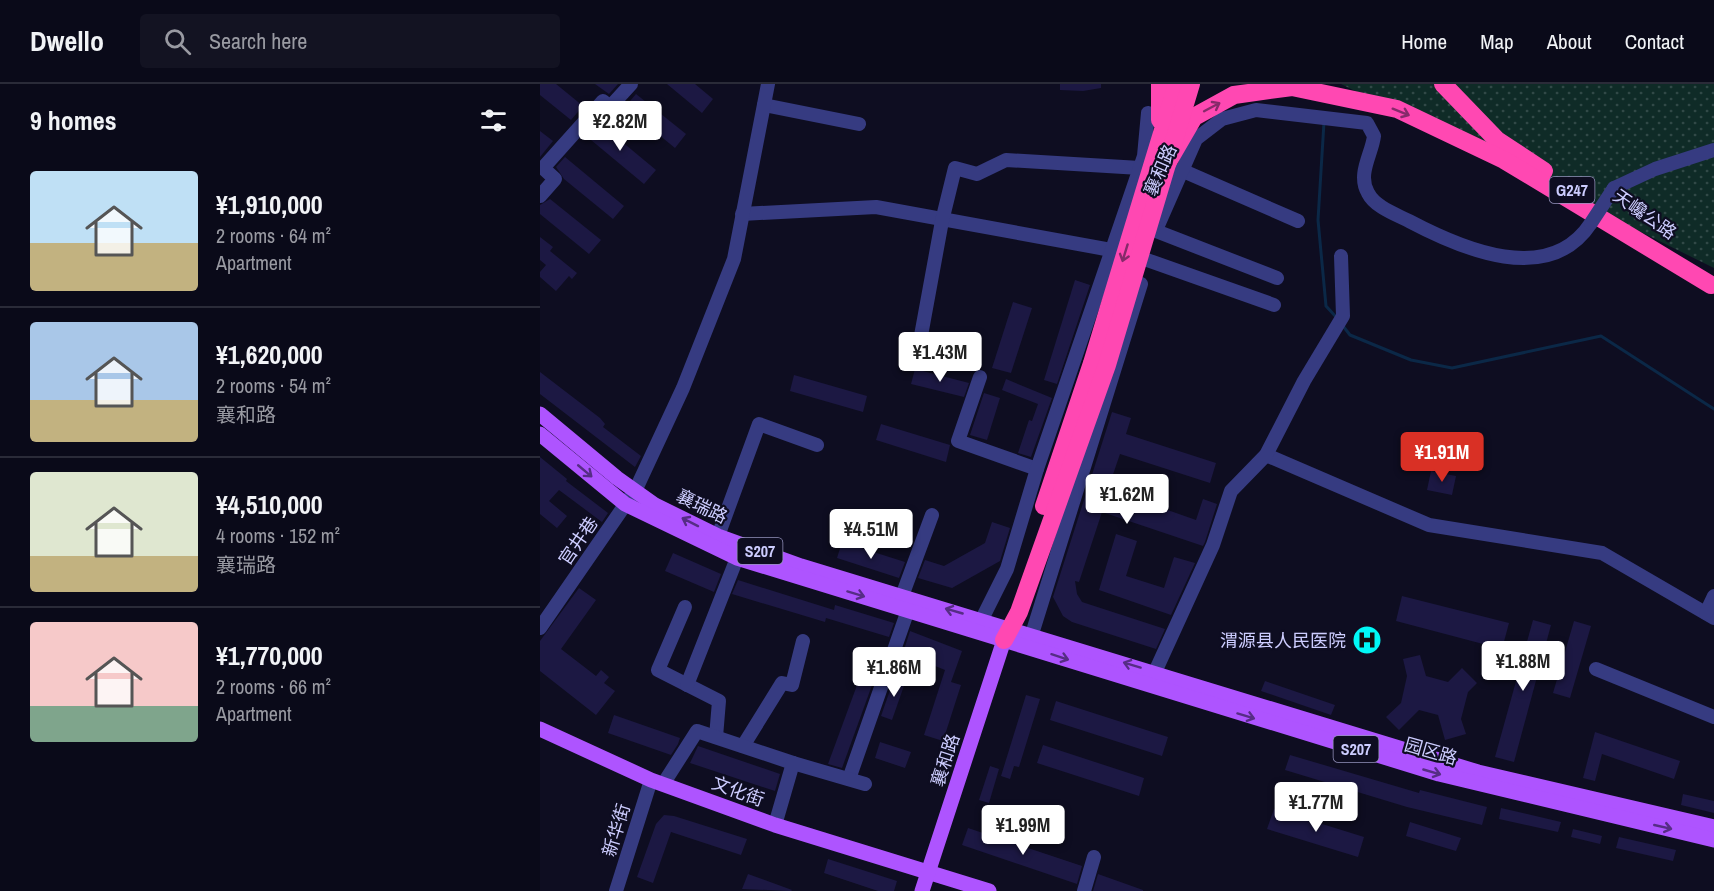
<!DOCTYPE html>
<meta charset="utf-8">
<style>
:root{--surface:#0a0a19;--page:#131322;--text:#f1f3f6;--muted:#999aa2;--line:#2a2b38;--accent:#d93025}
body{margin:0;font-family:"Archivo Narrow","Noto Sans SC",sans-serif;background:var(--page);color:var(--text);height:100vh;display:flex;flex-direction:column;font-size:22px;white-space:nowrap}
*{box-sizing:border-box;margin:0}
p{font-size:20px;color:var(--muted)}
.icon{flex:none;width:33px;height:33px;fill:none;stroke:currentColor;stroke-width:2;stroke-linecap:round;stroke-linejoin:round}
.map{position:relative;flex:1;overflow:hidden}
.details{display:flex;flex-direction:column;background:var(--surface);width:540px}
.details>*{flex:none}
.price{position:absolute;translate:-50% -51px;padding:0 14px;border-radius:6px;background:#fff;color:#222;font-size:20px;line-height:39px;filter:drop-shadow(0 2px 3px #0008)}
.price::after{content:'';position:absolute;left:50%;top:36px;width:18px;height:14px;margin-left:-9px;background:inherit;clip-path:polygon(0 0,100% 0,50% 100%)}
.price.active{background:var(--accent);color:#fff}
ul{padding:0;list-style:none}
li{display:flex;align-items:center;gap:18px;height:150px;padding:0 30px}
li+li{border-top:2px solid var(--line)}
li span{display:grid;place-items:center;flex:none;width:168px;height:120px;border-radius:6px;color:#555}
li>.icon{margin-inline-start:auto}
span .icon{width:72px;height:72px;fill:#fffc;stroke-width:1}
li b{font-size:26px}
h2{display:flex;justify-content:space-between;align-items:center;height:72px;padding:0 30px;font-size:26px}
header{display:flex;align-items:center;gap:36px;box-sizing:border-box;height:84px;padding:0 30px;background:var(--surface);border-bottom:2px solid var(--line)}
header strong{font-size:28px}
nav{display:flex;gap:33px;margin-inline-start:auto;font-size:21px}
.search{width:420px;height:54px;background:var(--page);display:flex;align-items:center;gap:15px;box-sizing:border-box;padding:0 21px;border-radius:6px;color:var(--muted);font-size:22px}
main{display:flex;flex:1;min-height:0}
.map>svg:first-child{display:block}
.grass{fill:url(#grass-dots)}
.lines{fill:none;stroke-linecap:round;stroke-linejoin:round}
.stream{stroke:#0b2847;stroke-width:3}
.building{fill:#1c1843}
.minor{stroke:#363b81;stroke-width:14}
.major{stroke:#ae54ff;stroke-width:15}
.highway{stroke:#ff48b2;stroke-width:18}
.minor-bridge{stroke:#363b81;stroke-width:14}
.oneway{stroke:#862a6a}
.oneway2{stroke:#562d85}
.labels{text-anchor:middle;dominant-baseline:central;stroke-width:4.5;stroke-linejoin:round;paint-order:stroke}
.shield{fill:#0e0d21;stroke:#9493bc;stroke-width:1.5}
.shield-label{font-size:16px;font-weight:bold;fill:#cdcdff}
.street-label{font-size:18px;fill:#cdcdff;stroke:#0e0d21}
.poi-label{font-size:18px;fill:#cdcdff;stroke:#0e0d21;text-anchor:end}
</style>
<header>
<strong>Dwello</strong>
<div class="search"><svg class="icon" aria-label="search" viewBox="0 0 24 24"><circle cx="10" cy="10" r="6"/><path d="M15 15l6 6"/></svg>Search here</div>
<nav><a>Home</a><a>Map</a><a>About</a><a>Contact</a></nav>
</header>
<main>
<section class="details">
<h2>9 homes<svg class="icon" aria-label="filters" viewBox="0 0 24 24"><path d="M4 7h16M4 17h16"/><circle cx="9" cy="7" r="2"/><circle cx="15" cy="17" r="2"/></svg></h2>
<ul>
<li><span style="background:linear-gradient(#bfe0f5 60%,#c2b280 0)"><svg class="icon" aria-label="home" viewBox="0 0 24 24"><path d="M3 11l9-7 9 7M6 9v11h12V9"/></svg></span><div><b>¥1,910,000</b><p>2 rooms · 64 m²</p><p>Apartment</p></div></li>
<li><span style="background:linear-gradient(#a9c7e8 65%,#c2b280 0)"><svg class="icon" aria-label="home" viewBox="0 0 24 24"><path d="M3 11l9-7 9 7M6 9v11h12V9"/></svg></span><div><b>¥1,620,000</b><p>2 rooms · 54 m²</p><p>襄和路</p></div></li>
<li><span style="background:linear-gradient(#dfe7d0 70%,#c2b280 0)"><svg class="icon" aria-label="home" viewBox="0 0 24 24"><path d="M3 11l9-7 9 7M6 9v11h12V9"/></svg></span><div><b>¥4,510,000</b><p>4 rooms · 152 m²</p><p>襄瑞路</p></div></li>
<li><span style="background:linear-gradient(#f6c9c9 70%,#7fa58c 0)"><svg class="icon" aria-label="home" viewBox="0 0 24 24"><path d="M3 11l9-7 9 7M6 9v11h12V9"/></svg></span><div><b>¥1,770,000</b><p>2 rooms · 66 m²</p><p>Apartment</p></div></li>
</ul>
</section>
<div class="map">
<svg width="1174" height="807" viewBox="0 0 1174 807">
<defs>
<pattern id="grass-dots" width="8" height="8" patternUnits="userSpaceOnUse" patternTransform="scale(1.5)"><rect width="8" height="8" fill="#0f2b27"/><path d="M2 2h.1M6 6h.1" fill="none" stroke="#314947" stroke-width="1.8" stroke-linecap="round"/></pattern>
</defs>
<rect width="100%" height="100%" fill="#0e0d21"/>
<path class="grass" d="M801,0h373v184z"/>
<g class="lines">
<g class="stream">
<path d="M784,38l-6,98 8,86 11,12"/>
<path d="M803,242l7,9 61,25 41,8 149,-32 113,73"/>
</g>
</g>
<g class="building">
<path d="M0,0h16l27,22 -12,14 -31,-25z"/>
<path d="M55,0h23l-9,10z"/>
<path d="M127,0h28l18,15 -11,14z"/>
<path d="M520,0h41v4l-18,3 -23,-1z"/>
<path d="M96,10l50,40 -11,14 -50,-41z"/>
<path d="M57,37l59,49 -12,14 -59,-49z"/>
<path d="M0,47l13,10 -13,16z"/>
<path d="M25,73l59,49 -11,13 -49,-40 -8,-12z"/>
<path d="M10,115l51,41 -12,14 -49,-40v-9z"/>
<path d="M0,153l13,10 -3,4 27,22 -5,6 -3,-3 -13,15 -16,-14v-5l6,-7 -6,-5z"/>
<path d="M535,196l15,5 -33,99 -13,-4z"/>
<path d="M473,218l19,6 -21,65 -19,-5z"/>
<path d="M375,285l54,14 -5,14 -53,-13z"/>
<path d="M0,288l60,46 5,6 -2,3 38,29 -6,11 -95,-73z"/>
<path d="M254,291l73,21 -4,16 -73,-21z"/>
<path d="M466,295l46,19 -21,59 -13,-4 11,-33 3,1 6,-17 -36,-14z"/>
<path d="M444,309l16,5 -13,42 -17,-5z"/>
<path d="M572,328l19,6 -5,16 90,29 -6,20 -90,-29 -12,35 88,31 7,-21 14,5 -12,38 -2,4 -101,-34 -23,70 -4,-1 2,13 5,8 83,27 -9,20 -84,-27 -9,-6 -10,-19z"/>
<path d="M341,340l69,21 -4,17 -70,-22z"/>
<path d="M0,373l27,22 -1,2 42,32 -6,9 -43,-32 -10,11 18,15 -10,12 -17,-14z"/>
<path d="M891,387l25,5 -4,19 -25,-5z"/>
<path d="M452,438l18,6 -10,33 -48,27 -34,-10 7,-18 19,6 41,-23z"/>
<path d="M576,450l21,7 -11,35 38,12 10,-31 21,6 -24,52 -72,-25z"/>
<path d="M302,458l63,20 -6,16 -62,-20z"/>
<path d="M133,469l48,21 -7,18 -49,-21z"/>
<path d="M198,496l96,30 1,-5 59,18 -5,14 -63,-19 -1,4 -93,-28z"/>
<path d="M39,504l17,12 -35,49 35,27 5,-6 8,7 -5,6 11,8 -19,24 -56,-44v-30z"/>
<path d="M862,512l107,27 -7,26 -106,-28z"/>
<path d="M993,536l18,5 -37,137 -19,-5z"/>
<path d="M1034,537l17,5 -21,72 -17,-5z"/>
<path d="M370,547l52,20 -11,31 10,3 -18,56 -19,-6 21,-65 -42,-17z"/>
<path d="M880,571l6,21 22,6 14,-14 15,15 -9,9 -7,27 5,15 -21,6 -7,-25 -19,-5 -20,20 -13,-13 15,-14 6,-27 -4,-17z"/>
<path d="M327,574l13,5 -38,105 -14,-4z"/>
<path d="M355,592l11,4 -14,40 -11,-4z"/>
<path d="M725,597l70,24 -4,10 -70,-24z"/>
<path d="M486,611l14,4 -21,68 -5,-1 -4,13 -9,-3z"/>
<path d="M516,617l112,36 -6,19 -112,-36z"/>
<path d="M74,631l66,23 -2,6 -7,11 -63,-22z"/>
<path d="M1055,648l85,29 -6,18 -72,-25 -7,27 -12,-3z"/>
<path d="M340,658l31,10 -6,16 -30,-10z"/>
<path d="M503,661l101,33 -5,18 -102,-33z"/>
<path d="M158,662l82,28 -5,17 -85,-28z"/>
<path d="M750,671l129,38 1,-3 67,17 -5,18 -75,-18 -122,-37z"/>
<path d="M450,682l9,3 -10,34 -10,-3z"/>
<path d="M1143,710l31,7v12l-33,-8z"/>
<path d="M961,724l60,14 -3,10 -59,-13z"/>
<path d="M734,725l90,28 -6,20 -91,-28z"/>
<path d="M124,731l10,1 73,23 -6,16 -70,-23 -18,51 -16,-6 19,-53z"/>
<path d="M870,738l51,16 -5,13 -50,-15z"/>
<path d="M428,744l114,38 -5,18 -115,-39z"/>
<path d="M1033,745l29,7 -2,8 -29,-7z"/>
<path d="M1079,753l57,13 -3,11 -57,-13z"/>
<path d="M288,775l69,22 -3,10h-16l-54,-18z"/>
<path d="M208,790l44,16 -1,1 -49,-2z"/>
<path d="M558,790l45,16v1h-50z"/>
</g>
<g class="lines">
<g class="minor">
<path d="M224,21l95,19"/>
<path d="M641,86l117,51"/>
<path d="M1074,104l41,-19 59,-19"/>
<path d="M0,112l15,-17 -12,-11 60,-67 7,6 21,-23"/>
<path d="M202,130l134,-7 235,43"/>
<path d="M616,146l40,-91 26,-20 34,-9 111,13 7,13c-2,18 -17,38 -6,57 7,14 27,21 41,28 53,28 140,66 182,2"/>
<path d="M616,147l121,47"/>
<path d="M607,176l127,45"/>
<path d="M378,268l24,-131 13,-53 22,6 29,-14 134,8"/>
<path d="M440,293l-22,64 79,28"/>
<path d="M726,371l163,70 173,28 112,65"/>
<path d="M178,452l41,-112 58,21"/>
<path d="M362,512l30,-81"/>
<path d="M145,523l-27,63 61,31 -3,36"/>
<path d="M1166,529l8,-17"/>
<path d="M442,535l25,-50 30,-100 107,-313 4,-43"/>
<path d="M0,544l96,-139 47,-101 51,-129 34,-175"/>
<path d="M492,550l109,-350"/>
<path d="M1056,585l118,48"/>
<path d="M615,588l58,-127 18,-54 35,-36 38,-74 39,-65 -2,-60"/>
<path d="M147,601l50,-127"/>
<path d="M203,662l39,-63 10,2 11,-44"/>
<path d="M127,694l30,-47 96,32"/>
<path d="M309,695l59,-169"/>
<path d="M235,741l18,-62 72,21"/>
<path d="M76,807l35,-111"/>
<path d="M544,807l10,-34"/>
</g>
<g class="major">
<path d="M0,330l77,64 38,27 63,31 83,30 677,206 236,55"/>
<path d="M0,350l85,70 112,54 702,216 275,66"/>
<path d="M0,645l111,51 124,45 214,66"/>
<path d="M382,807l82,-251"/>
</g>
<g class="highway">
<path d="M620,0v36"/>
<path d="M903,0l54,56 47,31"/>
<path d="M625,83l29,-50 40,-22 58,-8 105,22 107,51 207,125"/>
<path d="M504,422l48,-143 85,-279"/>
<path d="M464,556l15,-28 88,-247 84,-281"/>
</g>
<path class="minor-bridge" d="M1051,139l23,-35"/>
</g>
<defs><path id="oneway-shaft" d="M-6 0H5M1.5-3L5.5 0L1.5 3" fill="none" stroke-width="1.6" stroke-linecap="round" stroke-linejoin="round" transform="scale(1.5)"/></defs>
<g class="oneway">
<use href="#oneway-shaft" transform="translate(672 23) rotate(-28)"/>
<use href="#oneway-shaft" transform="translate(861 28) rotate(22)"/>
<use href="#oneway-shaft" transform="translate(585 169) rotate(107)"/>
</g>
<g class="oneway2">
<use href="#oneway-shaft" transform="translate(45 387) rotate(40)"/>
<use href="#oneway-shaft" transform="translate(150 438) rotate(-153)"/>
<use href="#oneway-shaft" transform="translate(316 510) rotate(17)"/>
<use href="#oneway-shaft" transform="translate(414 527) rotate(-164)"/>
<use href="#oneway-shaft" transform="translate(520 573) rotate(18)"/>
<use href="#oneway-shaft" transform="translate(592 581) rotate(-163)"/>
<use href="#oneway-shaft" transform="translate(706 632) rotate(17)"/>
<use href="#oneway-shaft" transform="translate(892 688) rotate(16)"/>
<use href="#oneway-shaft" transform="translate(1123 743) rotate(13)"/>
</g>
<defs>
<g id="hospital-disc" transform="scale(1.5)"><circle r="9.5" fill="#00f8f7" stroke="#0e0d21"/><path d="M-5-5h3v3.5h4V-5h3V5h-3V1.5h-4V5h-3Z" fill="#111"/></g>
</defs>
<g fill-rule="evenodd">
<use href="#hospital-disc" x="827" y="556"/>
</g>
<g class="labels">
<g class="shield">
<rect x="1009.5" y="93" width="45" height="26" rx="4.5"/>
<rect x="197.5" y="454" width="45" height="26" rx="4.5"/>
<rect x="793.5" y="652" width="45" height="26" rx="4.5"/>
</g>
<g class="shield-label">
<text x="1032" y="106">G247</text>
<text x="220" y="467">S207</text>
<text x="816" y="665">S207</text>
</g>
<g class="street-label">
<text transform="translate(620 86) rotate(-66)">襄和路</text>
<text transform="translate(1105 130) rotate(35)">天巉公路</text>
<text transform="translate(162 422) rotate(26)">襄瑞路</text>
<text transform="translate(38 457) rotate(-56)">官井巷</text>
<text transform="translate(891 667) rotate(16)">园区路</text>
<text transform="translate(405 676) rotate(-72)">襄和路</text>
<text transform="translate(198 707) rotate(20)">文化街</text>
<text transform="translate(76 746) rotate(-73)">新华街</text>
</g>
<g class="poi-label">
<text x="806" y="556">渭源县人民医院</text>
</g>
</g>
</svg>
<b class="price" style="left:80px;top:68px">¥2.82M</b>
<b class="price" style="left:400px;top:299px">¥1.43M</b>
<b class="price active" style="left:902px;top:399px">¥1.91M</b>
<b class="price" style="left:587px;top:441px">¥1.62M</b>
<b class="price" style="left:331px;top:476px">¥4.51M</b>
<b class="price" style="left:983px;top:608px">¥1.88M</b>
<b class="price" style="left:354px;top:614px">¥1.86M</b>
<b class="price" style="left:776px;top:749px">¥1.77M</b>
<b class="price" style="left:483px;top:772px">¥1.99M</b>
</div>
</main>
